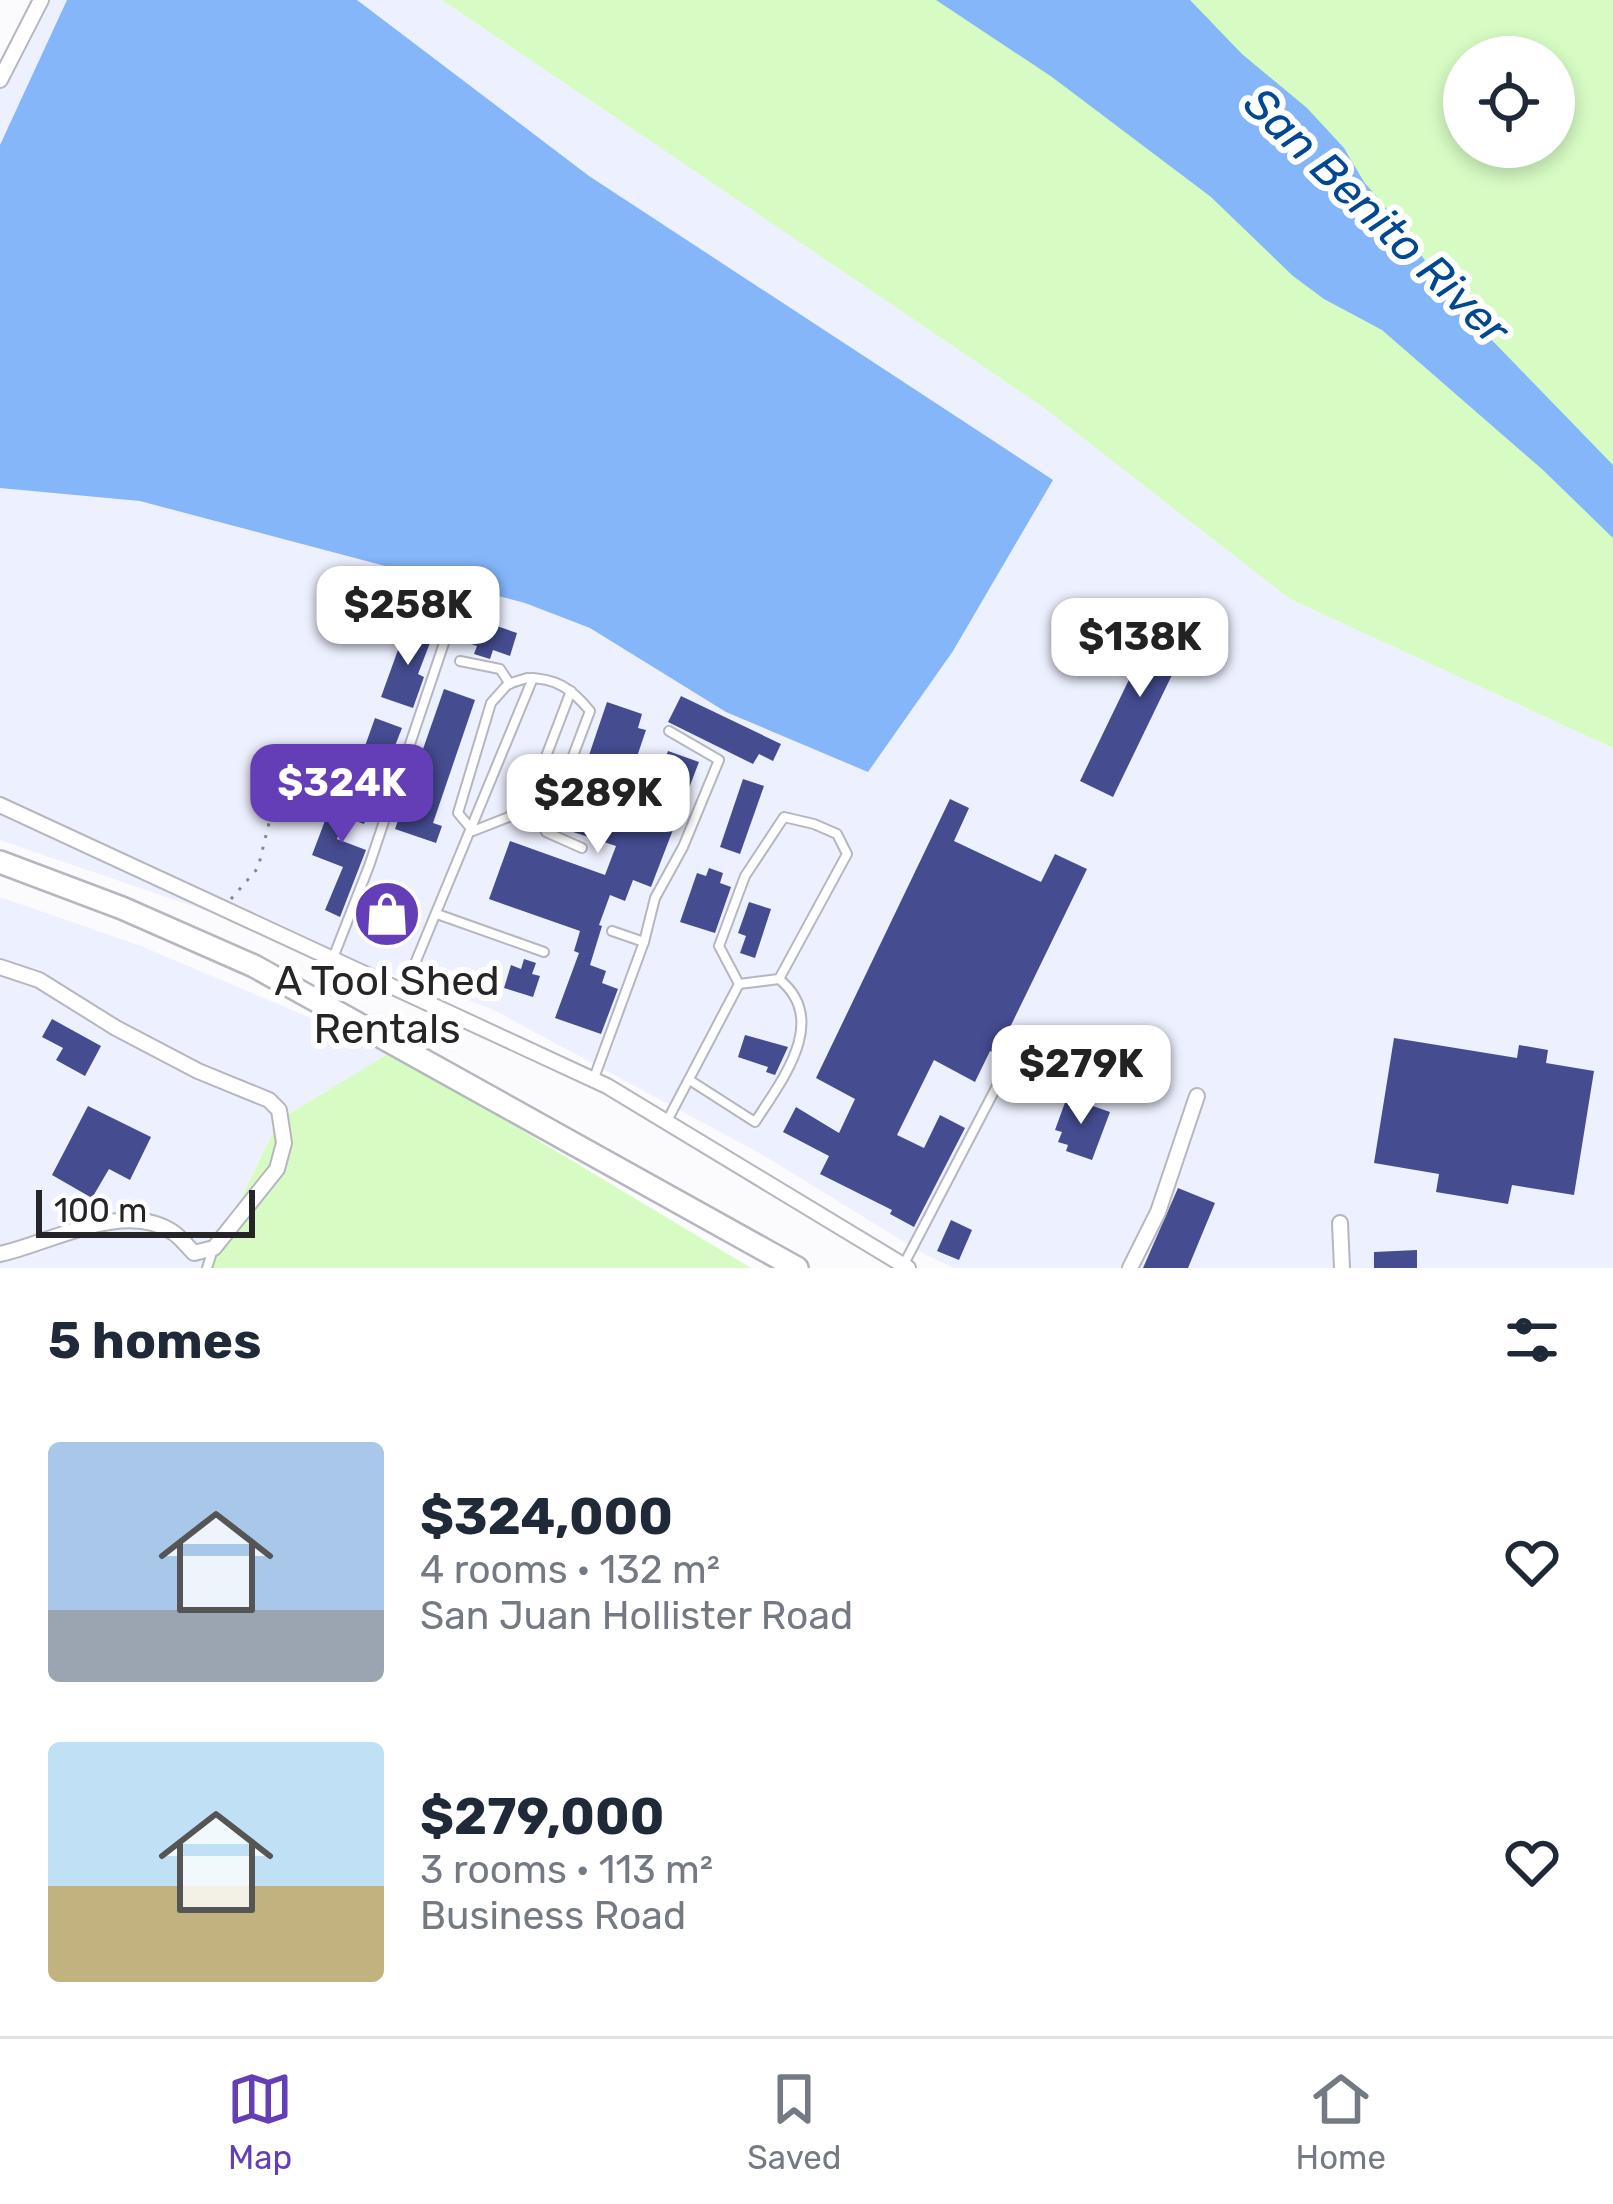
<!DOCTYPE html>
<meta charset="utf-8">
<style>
:root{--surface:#fff;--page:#f6f6f7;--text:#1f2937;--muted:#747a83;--line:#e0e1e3;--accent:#643eb7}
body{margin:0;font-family:Rubik,sans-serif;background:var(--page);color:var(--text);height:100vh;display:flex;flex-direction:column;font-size:45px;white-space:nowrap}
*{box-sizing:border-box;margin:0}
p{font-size:39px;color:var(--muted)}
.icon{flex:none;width:66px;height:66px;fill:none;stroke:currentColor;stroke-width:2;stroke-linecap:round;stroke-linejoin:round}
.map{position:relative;height:1268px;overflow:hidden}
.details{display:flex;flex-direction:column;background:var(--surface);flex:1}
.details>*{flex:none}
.buttons{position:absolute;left:1443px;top:36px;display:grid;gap:24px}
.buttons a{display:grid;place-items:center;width:132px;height:132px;border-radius:50%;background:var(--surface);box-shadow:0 6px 18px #0003;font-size:60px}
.scale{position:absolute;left:36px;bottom:30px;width:219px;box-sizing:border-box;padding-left:12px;border:6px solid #252528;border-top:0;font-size:33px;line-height:42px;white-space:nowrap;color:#252528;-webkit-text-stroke:9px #fff;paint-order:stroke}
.price{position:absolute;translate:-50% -102px;padding:0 27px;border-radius:24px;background:#fff;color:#222;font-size:39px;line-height:78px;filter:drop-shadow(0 3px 6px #0008)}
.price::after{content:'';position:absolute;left:50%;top:72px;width:36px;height:27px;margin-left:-18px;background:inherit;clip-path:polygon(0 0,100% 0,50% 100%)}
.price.on{background:var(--accent);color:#fff}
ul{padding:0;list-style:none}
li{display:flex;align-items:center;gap:36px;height:300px;padding:0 48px}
li span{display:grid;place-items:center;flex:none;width:336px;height:240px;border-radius:12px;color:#555}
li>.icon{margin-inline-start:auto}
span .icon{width:144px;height:144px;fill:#fffc;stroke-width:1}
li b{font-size:51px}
h2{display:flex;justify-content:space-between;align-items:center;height:144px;padding:0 48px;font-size:51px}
.menu{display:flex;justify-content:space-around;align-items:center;height:168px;border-top:3px solid var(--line);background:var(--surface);font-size:33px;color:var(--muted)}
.menu a{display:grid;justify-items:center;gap:6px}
.menu .on{color:var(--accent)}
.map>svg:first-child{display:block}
.built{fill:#edf0fe}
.green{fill:#d6fbc3;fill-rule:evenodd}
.water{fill:#84b6f9}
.building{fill:#454c90}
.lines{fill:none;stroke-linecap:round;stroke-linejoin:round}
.lane-casing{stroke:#b5b7be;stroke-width:12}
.street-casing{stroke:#b5b7be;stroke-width:18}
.secondary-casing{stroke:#b5b7be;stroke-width:26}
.path{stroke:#88888b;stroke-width:3;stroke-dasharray:3 9;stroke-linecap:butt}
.lane{stroke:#fff;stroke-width:8}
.street{stroke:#fff;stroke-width:14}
.secondary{stroke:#fff;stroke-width:21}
.labels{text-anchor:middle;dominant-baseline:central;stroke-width:12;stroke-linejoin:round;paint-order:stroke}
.poi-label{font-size:42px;fill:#252528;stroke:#fff}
.water-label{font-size:45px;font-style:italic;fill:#004794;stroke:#fff}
</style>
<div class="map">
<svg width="1613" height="1268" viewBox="0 0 1613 1268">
<rect width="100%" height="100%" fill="#fbfbfe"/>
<g class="built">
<path d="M31,0h411l601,407 247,192 323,149v520h-659l-30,-14 -163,-100 -271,-146 -490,-168v-780z"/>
<path d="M0,897l141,49 250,106 -112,68 -71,148h-208z"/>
</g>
<g class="green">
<path d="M442,0h1171v748l-323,-149 -247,-192zM1464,57h90v90h-90z"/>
<path d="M391,1052l360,216h-543l71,-148z"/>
</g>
<g class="water">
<path d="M67,0h290l232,176 464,304 -100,171 -85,121 -142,-60 -136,-84 -65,-25 -385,-102 -140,-13v-343z"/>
<path d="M936,0h254l52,54 65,54 37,40 20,34 39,46 45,67 165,170v73l-70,-68 -161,-140 -58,-31 -31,-23 -82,-79 -159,-120z"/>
</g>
<g class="building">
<path d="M1166,603l33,16 -86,178 -33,-16z"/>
<path d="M470,617l47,16 -7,23 -17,-6 -3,9 -16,-5 3,-8 -15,-5z"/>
<path d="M407,625l26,10 -15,39 6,3 -11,31 -32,-11z"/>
<path d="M444,689l31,11 -42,123 9,3 -6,17 -41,-14z"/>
<path d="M681,696l100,48 -8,17 -14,-7 -6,10 -85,-42z"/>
<path d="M607,702l35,12 -4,14 8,2 -26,77 23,9 25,-65 31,11 -48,125 -18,-7 -8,21 -15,-6 -11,30 3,1 -12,39 16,6 -4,12 16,6 -17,45 -46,-16 24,-65 -5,-2 6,-20 -91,-32 21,-58 95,34 11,-29 -52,-17z"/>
<path d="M375,718l27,10 -11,28 -26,-10z"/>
<path d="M743,779l21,7 -24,68 -20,-7z"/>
<path d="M337,789l35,14 -8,21 -19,-7 -8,22 29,11 -26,67 -15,-7 18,-43 -31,-12z"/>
<path d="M950,799l19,9 -15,33 87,41 14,-28 32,15 -90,185 -7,-3 -15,31 -41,-22 -37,75 27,13 16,-33 25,13 -51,99 -24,-13 2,-4 -72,-36 9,-18 -46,-24 13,-25 43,26 16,-34 -39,-21z"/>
<path d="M709,868l14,5 -3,10 11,4 -16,46 -35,-11 17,-49 9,3z"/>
<path d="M371,884l44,13 -15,47 -40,-12 2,-6 -7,-3z"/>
<path d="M749,902l22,7 -16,49 -15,-5 6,-17 -8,-3z"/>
<path d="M524,959l12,4 -4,11 8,2 -7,21 -29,-9 7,-23 10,4z"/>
<path d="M52,1019l49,27 -16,30 -29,-16 7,-12 -21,-11z"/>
<path d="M745,1035l43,12 -13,28 -9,-3 2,-5 -30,-10z"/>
<path d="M1394,1038l123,20 2,-13 29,5 -2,13 48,8 -20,124 -62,-10 -4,19 -72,-12 3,-18 -65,-11z"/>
<path d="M1067,1097l43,15 -18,48 -26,-9 2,-6 -10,-3 4,-10 -7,-2z"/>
<path d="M88,1106l63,31 -21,43 -21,-11 -17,29 -40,-23z"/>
<path d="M1178,1188l37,15 -27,65h-45z"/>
<path d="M951,1220l21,10 -13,30 -22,-9z"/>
<path d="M1417,1250v18h-43v-16z"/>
</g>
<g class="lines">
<g class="lane-casing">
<g id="lane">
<path d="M460,661l40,8 10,15"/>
<path d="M527,678c29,0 44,10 63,33l-33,87 -84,33 -15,-18 33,-110 17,-19z"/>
<path d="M535,804l11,28 36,16"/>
<path d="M527,806l44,-115"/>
<path d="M437,914l107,38"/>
<path d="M644,942l11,-44 28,-51 36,-87 -50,-29"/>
<path d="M333,958l36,-92 75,-223"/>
<path d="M739,984l-20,-38 26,-70 39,-59 30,7 23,10 10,20 -68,125"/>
<path d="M404,990l129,-312"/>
<path d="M594,1078l50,-136 -32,-11"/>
<path d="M667,1121l72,-137 40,-5c51,41 3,101 -24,143l-64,-41"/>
<path d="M904,1264l96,-184"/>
<path d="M207,1268l6,-19"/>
</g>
</g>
<g class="street-casing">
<g id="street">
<path d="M0,80l41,-80"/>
<path d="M0,805l607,281 301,182"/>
<path d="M0,967l39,13 77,48 82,43 71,29 10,10 5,33 -7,26 -63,79 -20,5c-6,-6 -13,-15 -20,-20 -49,-34 -123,10 -174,21"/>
<path d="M1340,1223l2,45"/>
<path d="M1130,1268l28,-56 39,-116"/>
</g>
</g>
<g class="secondary-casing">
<path id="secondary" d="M0,862l122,46 132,58 543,302"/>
</g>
<path class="path" d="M231,899l27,-31 12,-49"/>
<use href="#lane" class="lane"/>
<use href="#street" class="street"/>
<use href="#secondary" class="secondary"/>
</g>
<defs>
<g id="shop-disc" transform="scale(3.45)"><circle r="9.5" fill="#643eb7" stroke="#fff"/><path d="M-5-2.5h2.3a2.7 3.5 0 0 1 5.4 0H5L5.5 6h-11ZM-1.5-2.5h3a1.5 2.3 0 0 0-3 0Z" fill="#fff"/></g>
</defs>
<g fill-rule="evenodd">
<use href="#shop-disc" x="387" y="914"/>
</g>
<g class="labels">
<g class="poi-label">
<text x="387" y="981">A Tool Shed<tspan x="387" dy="48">Rentals</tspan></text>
</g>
<g class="water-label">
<text transform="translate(1377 216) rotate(44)">San Benito River</text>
</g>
</g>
</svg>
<div class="buttons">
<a><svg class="icon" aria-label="locate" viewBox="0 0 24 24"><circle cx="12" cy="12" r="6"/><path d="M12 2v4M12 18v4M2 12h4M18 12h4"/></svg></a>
</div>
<div class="scale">100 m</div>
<b class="price" style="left:408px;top:668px">$258K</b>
<b class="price" style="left:1140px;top:700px">$138K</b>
<b class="price on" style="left:342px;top:846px">$324K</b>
<b class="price" style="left:598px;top:856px">$289K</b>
<b class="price" style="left:1081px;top:1127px">$279K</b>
</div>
<section class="details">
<h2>5 homes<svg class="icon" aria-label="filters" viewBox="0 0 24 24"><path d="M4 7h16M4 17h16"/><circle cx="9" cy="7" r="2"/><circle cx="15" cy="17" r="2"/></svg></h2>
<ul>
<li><span style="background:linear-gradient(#a9c7e8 70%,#9aa5b1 0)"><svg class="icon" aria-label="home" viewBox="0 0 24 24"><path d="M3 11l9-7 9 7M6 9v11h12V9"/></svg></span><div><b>$324,000</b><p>4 rooms · 132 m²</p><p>San Juan Hollister Road</p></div><svg class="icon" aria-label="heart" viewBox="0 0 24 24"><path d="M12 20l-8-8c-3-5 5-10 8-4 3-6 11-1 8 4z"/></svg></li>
<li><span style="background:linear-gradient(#bfe0f5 60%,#c2b280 0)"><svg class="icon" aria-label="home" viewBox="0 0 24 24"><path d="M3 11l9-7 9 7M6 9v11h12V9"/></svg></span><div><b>$279,000</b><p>3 rooms · 113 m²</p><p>Business Road</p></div><svg class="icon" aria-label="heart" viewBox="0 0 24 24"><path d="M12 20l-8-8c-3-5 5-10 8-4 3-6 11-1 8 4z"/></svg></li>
</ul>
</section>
<nav class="menu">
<a class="on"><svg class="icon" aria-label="map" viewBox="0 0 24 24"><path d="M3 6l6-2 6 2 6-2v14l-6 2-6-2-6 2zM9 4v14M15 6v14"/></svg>Map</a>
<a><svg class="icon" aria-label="saved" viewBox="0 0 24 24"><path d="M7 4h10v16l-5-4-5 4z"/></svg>Saved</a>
<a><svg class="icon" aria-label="home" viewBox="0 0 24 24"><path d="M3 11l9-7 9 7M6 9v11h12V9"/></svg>Home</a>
</nav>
